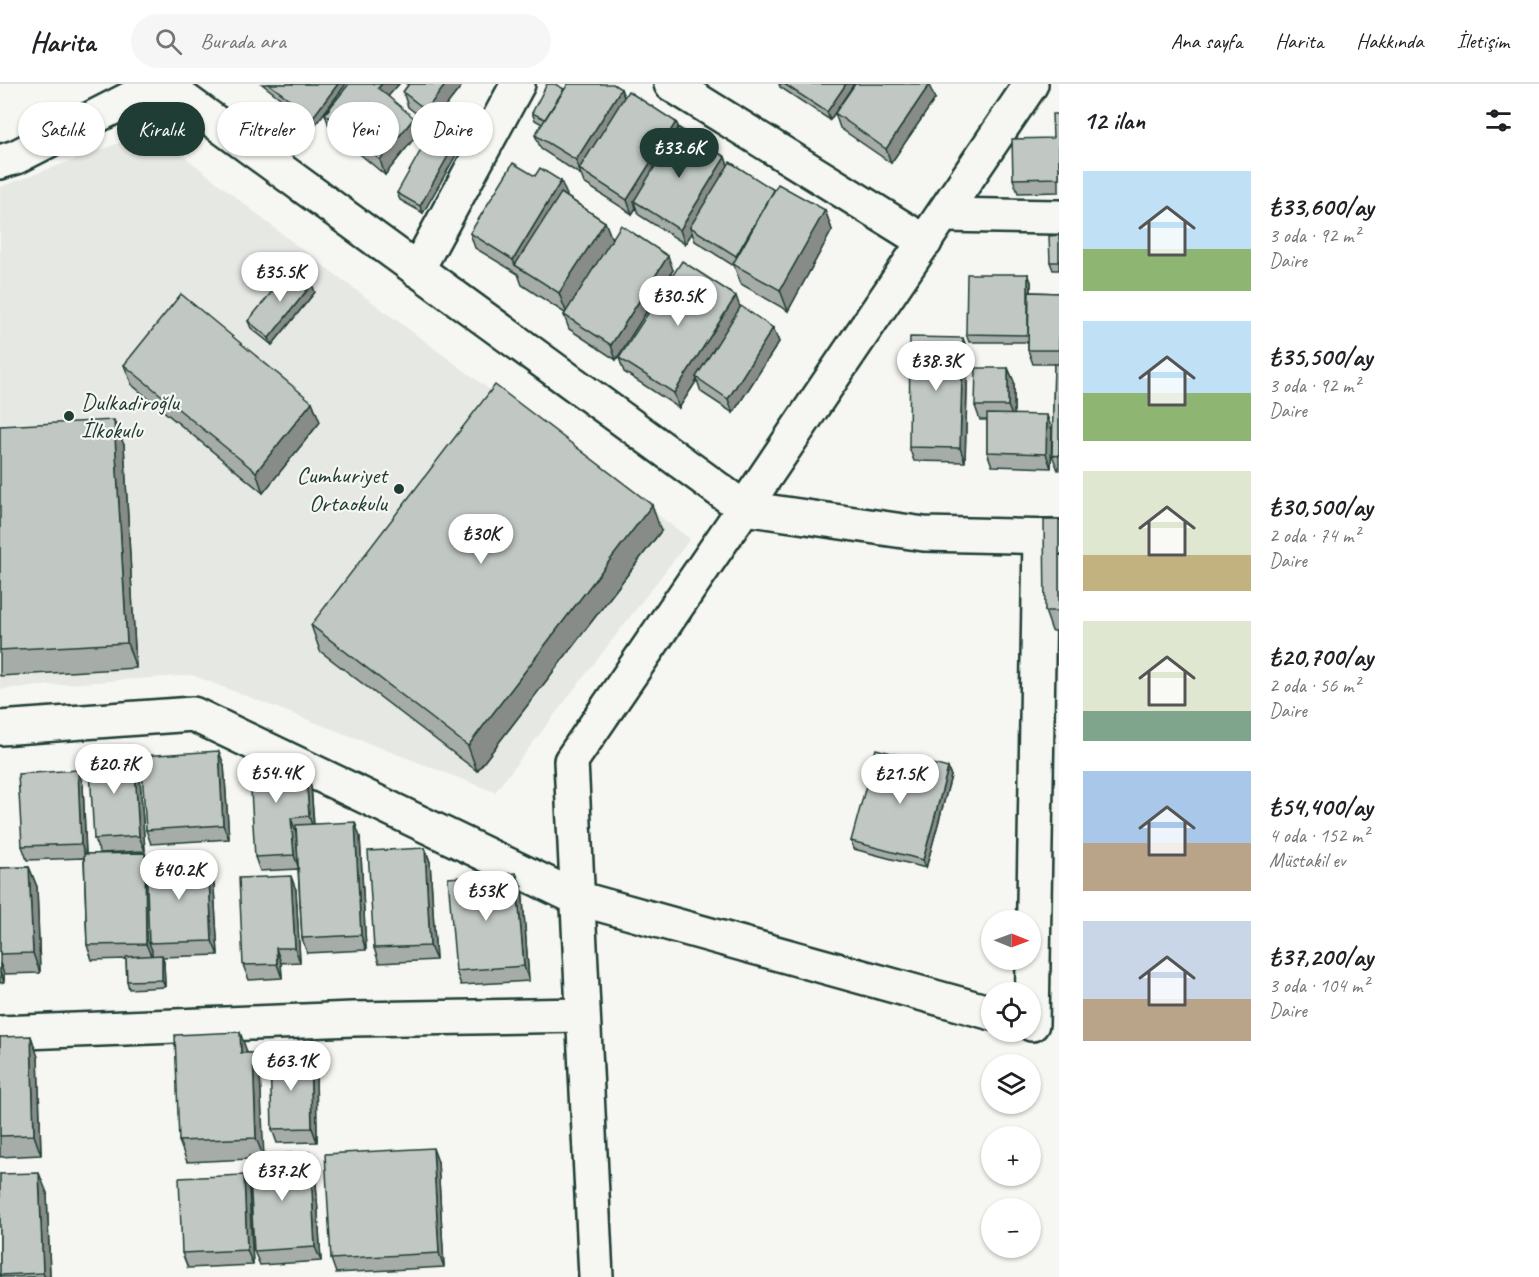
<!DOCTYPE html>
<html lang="tr">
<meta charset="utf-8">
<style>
:root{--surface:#fff;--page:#f6f6f6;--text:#202124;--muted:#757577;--line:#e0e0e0;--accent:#1f3d34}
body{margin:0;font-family:Caveat,sans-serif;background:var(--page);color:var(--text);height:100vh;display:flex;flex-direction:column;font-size:22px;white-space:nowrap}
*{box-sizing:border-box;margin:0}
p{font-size:20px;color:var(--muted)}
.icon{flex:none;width:33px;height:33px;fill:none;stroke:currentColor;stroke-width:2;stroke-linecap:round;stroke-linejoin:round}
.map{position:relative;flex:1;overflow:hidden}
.drawer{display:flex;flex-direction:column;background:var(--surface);width:480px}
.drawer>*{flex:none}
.banner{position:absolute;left:18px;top:18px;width:570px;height:54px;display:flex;gap:12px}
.needle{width:39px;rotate:91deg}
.tools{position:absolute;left:981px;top:826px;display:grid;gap:12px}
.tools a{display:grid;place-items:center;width:60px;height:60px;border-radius:50%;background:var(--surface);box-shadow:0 2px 4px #0004;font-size:30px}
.price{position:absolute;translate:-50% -51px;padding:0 14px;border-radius:21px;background:#fff;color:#222;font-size:20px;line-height:39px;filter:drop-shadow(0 2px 3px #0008)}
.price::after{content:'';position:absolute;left:50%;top:36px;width:18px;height:14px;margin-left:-9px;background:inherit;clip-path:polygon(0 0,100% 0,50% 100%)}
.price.on{background:var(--accent);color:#fff}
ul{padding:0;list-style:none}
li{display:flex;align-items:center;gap:18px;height:150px;padding:0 24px}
li span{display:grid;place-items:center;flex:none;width:168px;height:120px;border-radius:0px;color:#555}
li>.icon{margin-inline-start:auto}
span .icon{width:72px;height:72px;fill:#fffc;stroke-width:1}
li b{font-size:26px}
h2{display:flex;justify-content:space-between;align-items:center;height:72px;padding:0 24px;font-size:26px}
.tag{padding:0 21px;border-radius:27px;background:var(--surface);box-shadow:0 2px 4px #0004;font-size:21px;line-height:54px}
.tag.on{background:var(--accent);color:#fff}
header{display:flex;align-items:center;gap:36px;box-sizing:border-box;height:84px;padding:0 30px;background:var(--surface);border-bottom:2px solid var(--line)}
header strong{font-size:28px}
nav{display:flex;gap:33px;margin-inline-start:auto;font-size:21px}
.search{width:420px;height:54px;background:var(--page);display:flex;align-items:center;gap:15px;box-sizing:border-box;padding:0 21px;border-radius:33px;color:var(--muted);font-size:22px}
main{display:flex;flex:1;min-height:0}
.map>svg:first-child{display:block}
.built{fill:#e6e8e4}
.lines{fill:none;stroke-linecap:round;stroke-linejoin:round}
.street-casing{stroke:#1f3d34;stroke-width:38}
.secondary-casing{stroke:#1f3d34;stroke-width:38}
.street{stroke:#f6f6f2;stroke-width:33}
.secondary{stroke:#f6f6f2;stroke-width:33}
.wall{fill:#a6aca8;stroke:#1f3d34;stroke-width:1.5}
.shaded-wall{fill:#878c88;stroke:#1f3d34;stroke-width:1.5}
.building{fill:#c1c8c3;stroke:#1f3d34;stroke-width:1.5}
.poi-dot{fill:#1f3d34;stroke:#f6f6f2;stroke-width:2}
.labels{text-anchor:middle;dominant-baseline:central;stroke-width:4.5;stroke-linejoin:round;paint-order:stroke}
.poi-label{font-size:24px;fill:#1f3d34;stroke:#f6f6f2;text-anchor:start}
</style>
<header>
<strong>Harita</strong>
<div class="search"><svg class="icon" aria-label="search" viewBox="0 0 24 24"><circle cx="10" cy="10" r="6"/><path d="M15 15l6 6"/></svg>Burada ara</div>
<nav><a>Ana sayfa</a><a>Harita</a><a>Hakkında</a><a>İletişim</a></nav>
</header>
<main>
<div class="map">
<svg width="1059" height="1193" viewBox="0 0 1059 1193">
<rect width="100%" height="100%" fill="#f6f6f2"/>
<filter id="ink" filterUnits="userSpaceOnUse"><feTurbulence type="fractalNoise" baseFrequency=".0167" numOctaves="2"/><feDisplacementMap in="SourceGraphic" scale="12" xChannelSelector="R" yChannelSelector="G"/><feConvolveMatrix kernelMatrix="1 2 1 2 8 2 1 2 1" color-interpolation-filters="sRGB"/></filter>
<g filter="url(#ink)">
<path class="built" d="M152,47l153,121 385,287 -195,253 -303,-117 -192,14v-502z"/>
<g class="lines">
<g class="street-casing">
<g id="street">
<path d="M163,0l581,424 180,26 135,3"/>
<path d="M671,0l254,158"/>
<path d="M943,131l116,2"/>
<path d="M417,186l101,-186"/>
<path d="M0,644l193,-14 384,184 415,115"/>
<path d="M1032,940l8,-487"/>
<path d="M0,949l353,-14 229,-4"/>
<path d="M596,1193l-25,-516 173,-253 287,-424"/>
</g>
</g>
<g class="secondary-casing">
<path id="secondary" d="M0,78l16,-5 143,-73"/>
</g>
<use href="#street" class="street"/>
<use href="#secondary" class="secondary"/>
</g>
<g class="wall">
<path d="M262,0h84l-31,41z"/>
<path d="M349,0h50l-11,12 31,36 -34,43 -55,-46 -5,-15z"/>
<path d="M407,0h56l-32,41 -23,-18 -5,-15 5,-7z"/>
<path d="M779,0h75l-24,36 -50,-33z"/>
<path d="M564,5h57l3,8 52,25 3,6 46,29 3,9 46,24 51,20 7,20 -44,81 -47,-27 -7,-18 -39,-25 -3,-8 -7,11 -46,-29 -3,-7 -4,6 -48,-31 -3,-8 -40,-26 -6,-14 7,-11 -7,-4 -3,-7z"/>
<path d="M935,15l-44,64 -51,-35 -5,-15z"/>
<path d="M1059,30v78l-41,1 -5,-14 40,-41z"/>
<path d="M456,71l-33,58 -23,-13 -3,-7z"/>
<path d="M567,111l-1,1 39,26 7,18 61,30 -57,90 -47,-31 -5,-14 1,-2 -43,-28 -4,-11 -43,-26 -5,-15z"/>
<path d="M1059,151v35h-6l-3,-8z"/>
<path d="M1028,190l3,8v10l28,1v177h-1l-6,-15 2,-91h-21l-5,-14v-8h-59l-3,-8z"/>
<path d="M315,208l-43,53 -21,-17 -3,-7z"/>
<path d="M740,223l33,21 6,14 -46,71 -32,-21 -4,-12 -18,28 -55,-36 -5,-14z"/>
<path d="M968,268l-3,110 -51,-1 -5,-14z"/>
<path d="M124,281l188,37 8,20 -57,71 -131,-108z"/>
<path d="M1008,284l6,14v32l38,16 -1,38 -59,-2 -5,-14v-32h-7l-5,-14z"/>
<path d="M124,361l12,223 -136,8v-155z"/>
<path d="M1059,436v111h-7l-7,-20z"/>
<path d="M661,447l-184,240 -157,-120 -9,-26z"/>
<path d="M134,667l5,14 6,86 -45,2 -6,-14z"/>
<path d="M224,681l5,74 -78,5 -5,-14z"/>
<path d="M948,684l3,8 -25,92 -72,-19 -3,-8z"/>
<path d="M306,688l5,14 3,38 46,13 6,113 -59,3 -5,-15 -4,-69 -38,2 -5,-14z"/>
<path d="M83,701l3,69 59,-1 2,7 66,12 5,83 -56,2 2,5 1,25 -36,2 -2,-8 -1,-22 -34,1 -5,-15 -3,-87 -57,2 -5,-14z"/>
<path d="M425,764l5,14 6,98 -57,3 -5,-15z"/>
<path d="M29,783l8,20 3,86 -36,1v8l-4,1v-115z"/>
<path d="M522,803l7,94 -68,4 -5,-14z"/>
<path d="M296,806l4,72 -19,1 1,15 -33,2 -6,-15z"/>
<path d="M0,953l38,20 3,98 -41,2z"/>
<path d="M247,969h6l7,20 3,82 52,12 6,94 -61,4 -6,-14 -5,-92 -62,3 -8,-21z"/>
<path d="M310,971l6,14 1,73 -40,1 -5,-14z"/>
<path d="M438,1078l6,105 -108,6 -5,-14z"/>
<path d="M0,1090l47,19 3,84h-50z"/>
<path d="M244,1091l5,14 4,76 -65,3 -6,-15z"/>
</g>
<g class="shaded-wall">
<path d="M338,0h8l-31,41 -2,-8z"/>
<path d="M382,0h17l-16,18 -5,-14z"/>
<path d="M446,0h17l-32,41 -5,-15z"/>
<path d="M846,0h8l-24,36 -3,-8z"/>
<path d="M929,1l6,14 -44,64 -5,-14z"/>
<path d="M621,5l5,14 -47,66 2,6 -5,-15z"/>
<path d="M414,34l5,14 -34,43 -5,-15z"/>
<path d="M676,38l6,14 -48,65 2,7 -4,6 -5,-14z"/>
<path d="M453,63l3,8 -33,58 -3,-7z"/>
<path d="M725,73l5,14 -40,56 2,6 -7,11 -5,-14z"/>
<path d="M561,97l6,14 -46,74 -6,-4 -2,-5z"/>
<path d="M775,106l-35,78 -4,-12z"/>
<path d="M825,126l7,20 -44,81 -8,-21z"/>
<path d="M605,138l8,20 -46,72 -8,-21z"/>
<path d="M668,172l5,14 -57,90 -5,-15z"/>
<path d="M1028,190l3,8 -1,60 -2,-7z"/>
<path d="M312,200l3,8 -43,53 -3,-7z"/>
<path d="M736,212l5,14 -45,67 1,3 -18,28 -5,-15z"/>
<path d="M773,244l6,14 -46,71 -5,-14z"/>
<path d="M963,254l5,14 -3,110 -5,-14z"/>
<path d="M1008,284l6,14v38l-6,-14z"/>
<path d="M312,318l8,20 -57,71 -7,-21z"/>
<path d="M1047,331l5,15 -1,38 -5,-14z"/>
<path d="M114,336l10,25 12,223 -9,-25z"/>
<path d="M652,421l9,26 -184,240 -9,-25z"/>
<path d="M134,667l5,14 6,86 -6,-15z"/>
<path d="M219,667l5,14 5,74 -6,-14z"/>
<path d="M948,684l3,8 -25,92 -3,-8z"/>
<path d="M78,686l5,15 3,73 -5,-14z"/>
<path d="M306,688l5,14 3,45 -5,-15z"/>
<path d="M291,734l5,14 3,37 -5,-14z"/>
<path d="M355,738l5,15 6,113 -5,-15z"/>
<path d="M425,764l5,14 6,98 -6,-14z"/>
<path d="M145,769l5,15 -1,75 3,7v8l-6,-14z"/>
<path d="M208,774l5,14 5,83 -6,-14z"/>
<path d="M29,783l8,20 3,86 -7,-20z"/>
<path d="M516,789l6,14 7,94 -5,-15z"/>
<path d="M291,792l5,14 4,72 -5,-14z"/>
<path d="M276,864l5,15 1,15 -5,-14z"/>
<path d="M162,871l2,7 1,25 -3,-7z"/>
<path d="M0,879l4,11v8l-4,-10z"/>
<path d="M240,948l7,20 1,22 -7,-21z"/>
<path d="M31,952l7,21 3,98 -7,-20z"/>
<path d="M253,969l7,20 4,85 -8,-20z"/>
<path d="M310,971l6,14 1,73 -5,-14z"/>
<path d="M433,1064l5,14 6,105 -5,-14z"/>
<path d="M310,1068l5,15 6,94 -6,-14z"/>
<path d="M39,1089l8,20 3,84h-5l-2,-4z"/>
<path d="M244,1091l5,14 4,76 -6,-15z"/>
</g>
<g class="building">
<path d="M269,0h69l-25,33z"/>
<path d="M349,0h33l-4,4 36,30 -34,42 -55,-46z"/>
<path d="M409,0h37l-20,26 -23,-18z"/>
<path d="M547,0h8l9,5 -19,30 -13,-6z"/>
<path d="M568,0h45l8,5 -45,71 -41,-25z"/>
<path d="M784,0h62l-19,28z"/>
<path d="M855,0h73l1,1 -43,64 -51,-36z"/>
<path d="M628,7l48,31 -49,78 -48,-31z"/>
<path d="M1052,30h7v64l-46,1 -1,-40 41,-1z"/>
<path d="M678,44l47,29 -45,73 -46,-29z"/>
<path d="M430,50l23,13 -33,59 -23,-13z"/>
<path d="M730,78l44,28 -38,66 -46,-29z"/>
<path d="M513,79l22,13 5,-8 21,13 -48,79 -43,-27z"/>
<path d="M778,100l47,26 -45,80 -47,-26z"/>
<path d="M561,109l44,29 -46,71 -44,-28z"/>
<path d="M621,141l47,31 -57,89 -47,-30z"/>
<path d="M1059,151v27h-9l-1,-26z"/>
<path d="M682,177l54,35 -62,97 -55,-35z"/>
<path d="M292,183l20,17 -43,54 -21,-17z"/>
<path d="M967,190h61v61l-62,-1z"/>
<path d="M1029,208l30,1v57h-31z"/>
<path d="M181,210l131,108 -56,70 -132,-107z"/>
<path d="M741,222l32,22 -45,71 -32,-22z"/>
<path d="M910,253l53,1 -3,110 -51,-1z"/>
<path d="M1054,280h5v92l-7,-1z"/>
<path d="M976,284h32v38h-33z"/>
<path d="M495,301l157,120 -184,241 -157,-121z"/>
<path d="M987,330l60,1 -1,39 -59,-2z"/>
<path d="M114,336l13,223 -127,7v-224z"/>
<path d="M1044,436h15v91h-14z"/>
<path d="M876,665l72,19 -25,92 -72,-19z"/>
<path d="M134,667l5,85 -45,3 -5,-86z"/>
<path d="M219,667l4,74 -77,5 -5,-74z"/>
<path d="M276,673l30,15 3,44 -18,2 3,37 -39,2 -6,-99z"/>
<path d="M78,686l3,74 -59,2 -4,-72z"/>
<path d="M355,738l6,113 -59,3 -6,-113z"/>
<path d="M425,764l5,98 -56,2 -6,-97z"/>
<path d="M145,769l1,91 -59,1 -3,-91z"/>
<path d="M208,774l4,83 -63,2 -3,-83z"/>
<path d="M29,783l4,86 -33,1v-86z"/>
<path d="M516,789l8,93 -68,5 -8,-93z"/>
<path d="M291,792l4,72h-19l1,16 -34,1 -4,-87z"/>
<path d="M162,871v25l-35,1 -1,-24z"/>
<path d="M240,948l1,21h12l3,85 -77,3 -4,-106z"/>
<path d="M31,952l3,99 -34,1v-99z"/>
<path d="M310,971l2,73 -40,1 -2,-73z"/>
<path d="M433,1064l6,105 -108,6 -6,-105z"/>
<path d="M310,1068l5,95 -61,4 -5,-95z"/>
<path d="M39,1089l4,100 -43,2v-101z"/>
<path d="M244,1091l3,75 -65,3 -3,-75z"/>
</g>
</g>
<g class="poi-dot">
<circle cx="69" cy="332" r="6"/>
<circle cx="399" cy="405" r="6"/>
</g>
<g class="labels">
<g class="poi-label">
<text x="81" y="318">Dulkadiroğlu<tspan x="81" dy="28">İlkokulu</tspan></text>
<text x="387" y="391" text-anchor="end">Cumhuriyet<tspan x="387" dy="28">Ortaokulu</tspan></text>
</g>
</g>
</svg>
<div class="tools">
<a><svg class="needle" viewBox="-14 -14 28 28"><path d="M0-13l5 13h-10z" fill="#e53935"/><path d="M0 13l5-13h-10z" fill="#757577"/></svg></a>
<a><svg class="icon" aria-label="locate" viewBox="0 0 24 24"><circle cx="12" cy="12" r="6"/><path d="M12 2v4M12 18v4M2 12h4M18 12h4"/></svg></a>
<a><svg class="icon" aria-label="layers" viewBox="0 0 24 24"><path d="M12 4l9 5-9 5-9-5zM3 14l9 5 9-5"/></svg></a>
<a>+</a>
<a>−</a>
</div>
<b class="price on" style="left:679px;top:95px">₺33.6K</b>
<b class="price" style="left:280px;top:219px">₺35.5K</b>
<b class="price" style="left:678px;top:243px">₺30.5K</b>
<b class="price" style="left:936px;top:308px">₺38.3K</b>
<b class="price" style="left:481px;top:481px">₺30K</b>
<b class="price" style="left:114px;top:711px">₺20.7K</b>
<b class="price" style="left:276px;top:720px">₺54.4K</b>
<b class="price" style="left:900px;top:721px">₺21.5K</b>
<b class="price" style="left:179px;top:817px">₺40.2K</b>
<b class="price" style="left:486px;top:838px">₺53K</b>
<b class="price" style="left:291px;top:1008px">₺63.1K</b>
<b class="price" style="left:282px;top:1118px">₺37.2K</b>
<div class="banner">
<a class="tag">Satılık</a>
<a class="tag on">Kiralık</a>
<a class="tag">Filtreler</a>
<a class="tag">Yeni</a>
<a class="tag">Daire</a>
</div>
</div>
<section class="drawer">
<h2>12 ilan<svg class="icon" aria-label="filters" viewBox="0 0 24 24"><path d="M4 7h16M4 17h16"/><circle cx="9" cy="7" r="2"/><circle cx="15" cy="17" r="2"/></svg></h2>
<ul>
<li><span style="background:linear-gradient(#bfe0f5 65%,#8fb573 0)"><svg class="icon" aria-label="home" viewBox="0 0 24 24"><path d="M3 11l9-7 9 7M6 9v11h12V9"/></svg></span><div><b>₺33,600/ay</b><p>3 oda · 92 m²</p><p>Daire</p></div></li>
<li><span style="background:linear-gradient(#bfe0f5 60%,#8fb573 0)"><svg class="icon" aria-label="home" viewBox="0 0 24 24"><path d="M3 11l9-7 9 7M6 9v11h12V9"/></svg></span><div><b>₺35,500/ay</b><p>3 oda · 92 m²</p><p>Daire</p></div></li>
<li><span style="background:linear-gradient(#dfe7d0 70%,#c2b280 0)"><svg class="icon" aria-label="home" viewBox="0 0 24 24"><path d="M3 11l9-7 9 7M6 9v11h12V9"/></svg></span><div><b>₺30,500/ay</b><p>2 oda · 74 m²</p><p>Daire</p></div></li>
<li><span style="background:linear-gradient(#dfe7d0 75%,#7fa58c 0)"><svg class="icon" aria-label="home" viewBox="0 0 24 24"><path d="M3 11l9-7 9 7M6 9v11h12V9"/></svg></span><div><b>₺20,700/ay</b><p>2 oda · 56 m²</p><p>Daire</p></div></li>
<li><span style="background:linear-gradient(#a9c7e8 60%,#b9a48a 0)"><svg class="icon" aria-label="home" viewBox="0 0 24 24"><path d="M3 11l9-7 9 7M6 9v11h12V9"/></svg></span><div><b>₺54,400/ay</b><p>4 oda · 152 m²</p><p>Müstakil ev</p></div></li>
<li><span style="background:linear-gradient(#c9d6e8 65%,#b9a48a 0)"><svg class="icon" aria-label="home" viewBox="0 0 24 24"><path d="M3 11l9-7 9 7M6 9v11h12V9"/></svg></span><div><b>₺37,200/ay</b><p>3 oda · 104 m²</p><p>Daire</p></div></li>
</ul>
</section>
</main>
